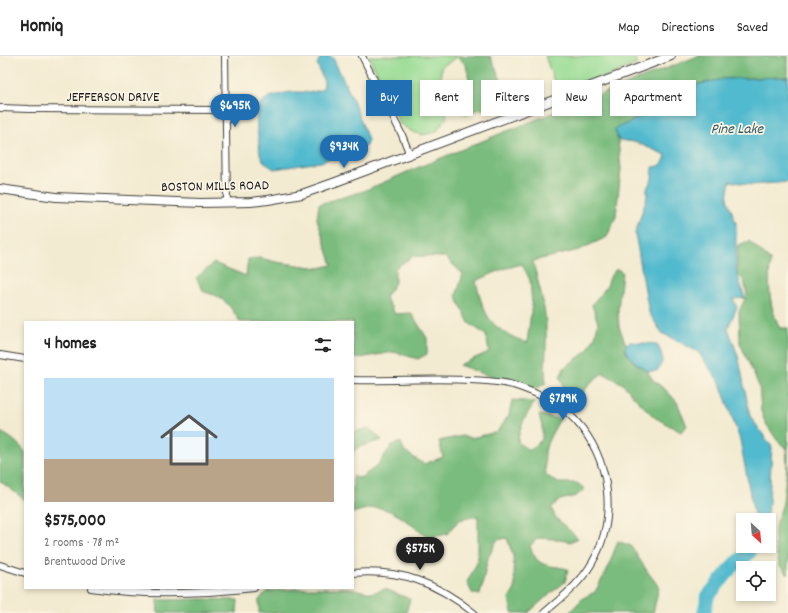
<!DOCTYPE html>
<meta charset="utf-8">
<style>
:root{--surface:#fff;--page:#f6f6f6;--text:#222;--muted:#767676;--line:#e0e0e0;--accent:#1f6fb2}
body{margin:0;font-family:Dekko,sans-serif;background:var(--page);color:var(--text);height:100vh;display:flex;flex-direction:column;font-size:15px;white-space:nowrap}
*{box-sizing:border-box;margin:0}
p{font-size:13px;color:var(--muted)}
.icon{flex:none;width:22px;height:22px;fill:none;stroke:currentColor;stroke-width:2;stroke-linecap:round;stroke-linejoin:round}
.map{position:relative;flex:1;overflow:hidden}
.side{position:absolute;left:24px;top:265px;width:330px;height:268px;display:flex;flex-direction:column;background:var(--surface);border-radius:0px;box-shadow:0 2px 6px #0003}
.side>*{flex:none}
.guide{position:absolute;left:366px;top:24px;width:362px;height:36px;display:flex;gap:8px}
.needle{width:26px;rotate:154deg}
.fabs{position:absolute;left:736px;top:457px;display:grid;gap:8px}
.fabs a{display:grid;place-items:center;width:40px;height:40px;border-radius:0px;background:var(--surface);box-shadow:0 2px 6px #0003;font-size:20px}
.price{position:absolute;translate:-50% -34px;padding:0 9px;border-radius:14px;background:var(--accent);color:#fff;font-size:13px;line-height:26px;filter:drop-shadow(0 1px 2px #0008)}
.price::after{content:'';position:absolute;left:50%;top:24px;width:12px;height:9px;margin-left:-6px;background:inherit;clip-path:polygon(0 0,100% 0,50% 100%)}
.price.on{background:#222;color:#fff}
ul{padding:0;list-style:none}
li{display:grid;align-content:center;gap:8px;height:212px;padding:0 20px}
li span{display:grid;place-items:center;height:124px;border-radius:0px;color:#555}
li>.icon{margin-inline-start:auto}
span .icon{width:72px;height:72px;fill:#fffc;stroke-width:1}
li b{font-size:17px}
h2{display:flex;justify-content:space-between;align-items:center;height:48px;padding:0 20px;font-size:17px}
.chip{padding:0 14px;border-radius:0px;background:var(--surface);box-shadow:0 2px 6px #0003;font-size:14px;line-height:36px}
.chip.on{background:var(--accent);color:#fff}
header{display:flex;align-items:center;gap:24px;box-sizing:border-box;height:56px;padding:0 20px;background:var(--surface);border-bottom:1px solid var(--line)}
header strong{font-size:19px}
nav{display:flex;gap:22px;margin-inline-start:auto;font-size:14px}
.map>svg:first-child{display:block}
.green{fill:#99dc94;stroke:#5a7c58}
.forest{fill:#7abc7e;stroke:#4b6c4d;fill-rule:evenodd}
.water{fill:#51bace;stroke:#366b75}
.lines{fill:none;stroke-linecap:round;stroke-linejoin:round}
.river{stroke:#51bace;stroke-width:14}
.minor-casing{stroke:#3c3b37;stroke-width:8}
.tertiary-casing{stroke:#3c3b37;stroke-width:10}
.minor{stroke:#fff;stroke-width:6}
.tertiary{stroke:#fff;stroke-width:8}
.labels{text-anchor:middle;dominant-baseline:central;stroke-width:3.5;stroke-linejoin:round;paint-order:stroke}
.street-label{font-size:14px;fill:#1c1c1c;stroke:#fcf5e5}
.water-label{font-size:15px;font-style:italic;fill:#315b63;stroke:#fcf5e5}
</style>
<header>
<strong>Homiq</strong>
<nav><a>Map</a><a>Directions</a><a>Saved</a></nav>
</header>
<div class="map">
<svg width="788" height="557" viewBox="0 0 788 557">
<rect width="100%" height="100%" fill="#fcf5e5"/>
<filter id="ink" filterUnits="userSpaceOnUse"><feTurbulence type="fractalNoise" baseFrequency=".025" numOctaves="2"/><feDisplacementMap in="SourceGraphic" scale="8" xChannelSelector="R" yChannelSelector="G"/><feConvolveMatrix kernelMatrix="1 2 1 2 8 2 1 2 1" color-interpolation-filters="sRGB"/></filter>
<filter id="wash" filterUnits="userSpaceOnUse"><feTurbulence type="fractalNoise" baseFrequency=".012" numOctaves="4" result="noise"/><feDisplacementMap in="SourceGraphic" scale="16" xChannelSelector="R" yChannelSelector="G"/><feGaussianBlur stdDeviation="0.9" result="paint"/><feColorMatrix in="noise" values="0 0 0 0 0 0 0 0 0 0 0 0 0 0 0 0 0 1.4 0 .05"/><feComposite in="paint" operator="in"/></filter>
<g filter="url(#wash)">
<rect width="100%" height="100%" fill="#f3ebd1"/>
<g class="green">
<path d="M369,0h90l-18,11v17l6,33 -11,15 -14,3 -9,-3 -13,-8z"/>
<path d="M545,0h88l5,8 -79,31z"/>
</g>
<g class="forest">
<path d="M459,0h31l11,24 11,19 -13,8 -22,3 -11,4 -8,-5 3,-16 8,-14 -3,-14 -8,-8z"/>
<path d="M698,0h90v21l-65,2 -37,8 -8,15 -20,7 -43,20 3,11 3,29 -5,47 -9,21 -28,13 -46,11c5,23 13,45 13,68 1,18 -2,36 0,54l-10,6 -39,-10 -38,-14 30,-13 -3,-17 -17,-12 -13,-27 7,-22 -18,-17 -32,-1 -18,12v15l-10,14 10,17 16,-1 16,25v16l-9,5 -24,-7 -41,7v-37h-113c-11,-18 -16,-25 -36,-30l-8,-14 18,-15 32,13 2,-17 12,-1 16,4 43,6 13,-3 -15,-46 2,-15 45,-13 43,-19 90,-37zM522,208l8,16 2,25 -5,38c-36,-14 -43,-25 -51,-62l27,-12z"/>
<path d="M749,185l21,19c-1,27 -2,44 10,68h8v247l-9,-10 -4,-19v-19l8,-24 4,-39 -1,-15 -9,-9 -12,-18 -4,-11 -2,-25 -19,-43 -1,-32 8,-16 -3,-14 -7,-7 1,-29z"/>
<path d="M617,213l5,3 -4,38 1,17 7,17 -1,6 3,5 7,8 12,8 6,9 14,11 10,11 10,24 -6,6 -27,-15 -20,-20 -11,-13 -20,-11 -12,9 -8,11 -9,1 -10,-6 -4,-10 4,-10 23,-17 8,-14 3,-14 -6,-18c4,-7 8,-9 12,-15 7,-8 3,-14 13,-21z"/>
<path d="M512,344l23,2c-9,13 -17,26 -17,41l11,7 13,-10v-14l-3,-11 21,4c-13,23 -18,29 -14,56l12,8h19l8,6 -9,7 -16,4 -9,8 5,10 22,20 -8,4 -15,-3 -17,-1 -8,8c8,23 17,18 38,23l-3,13 -19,15 -18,16h-16l-3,-14 6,-10 -2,-33 -6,-18 -10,2 -9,18 -8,37 -8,-2 -5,-11 11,-21v-45l-19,4 -12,14 -19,4c-13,-10 -27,-24 -44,-29 -10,-3 -22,1 -31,4v-37l7,2 17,-12 15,-21 9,-3 3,9 20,13 19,-7 -4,-16 23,-5 9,2 26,-6 12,-17z"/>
<path d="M369,372l13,12 -23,7 -6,5v-20z"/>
<path d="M0,376c10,4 19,12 25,20v48l-25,-19z"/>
<path d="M618,485l13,5 16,25 12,16 -6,26h-84l14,-15 12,-6 12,-22z"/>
<path d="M310,532h39l23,5 13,-4 25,10 -4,14h-147v-13l8,-9z"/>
<path d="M206,543l32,1 -1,13h-79l-1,-13z"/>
</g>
<g class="water">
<path d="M324,0h6l3,2 21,44 14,38 -2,6 -20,9 -18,4 -7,3 -47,7c-18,-11 -13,-15 -16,-33 -3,-21 -4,-36 19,-41 5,-1 11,-3 16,-3 11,0 20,1 30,-3l1,-7 -7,-18 3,-6z"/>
<path d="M788,21v105l-37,3 -21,-4 -3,17 9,25v47l9,28 -12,1 4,8 -9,21 11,31 11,57 22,31 -4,73h-13l-15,-80 -20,-57 -22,-31 -36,-19 -13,-20 -14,-80 12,-36v-9l5,-9 1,-12c8,0 11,-4 13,-12l-31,-13 -17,-2 -3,-11 43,-20 14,7 14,-29 37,-8z"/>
<path d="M630,286l27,2c6,12 8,16 0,27h-10l-11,-8 -8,-8 -3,-5 1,-6z"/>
</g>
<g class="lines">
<path class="river" d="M704,557l4,-17 25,-30 16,-13 3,-7"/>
</g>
</g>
<g filter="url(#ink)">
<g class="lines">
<g class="minor-casing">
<g id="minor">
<path d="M225,0l2,146"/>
<path d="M362,0l40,79 6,15v5"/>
<path d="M0,52l29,1 197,1"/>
<path d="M0,299l25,4"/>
<path d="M353,324c39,1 79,-2 118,0 14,1 28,1 42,5 22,7 46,18 62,35 36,39 43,98 17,143 -12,21 -31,35 -48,50"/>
<path d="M0,509l25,8"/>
<path d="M353,517c48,-4 84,10 121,40"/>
<path d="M91,532c54,8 109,6 163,0"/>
</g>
</g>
<g class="tertiary-casing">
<path id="tertiary" d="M0,133l56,8 145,6 50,-1 17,-2 34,-6 31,-11 338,-127"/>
</g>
<use href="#minor" class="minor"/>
<use href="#tertiary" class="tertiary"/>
</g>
</g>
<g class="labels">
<g class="street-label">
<text x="113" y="42">JEFFERSON DRIVE</text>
<text transform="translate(215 131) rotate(-1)">BOSTON MILLS ROAD</text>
</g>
<g class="water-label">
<text x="737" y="74">Pine Lake</text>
</g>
</g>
</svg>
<div class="fabs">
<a><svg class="needle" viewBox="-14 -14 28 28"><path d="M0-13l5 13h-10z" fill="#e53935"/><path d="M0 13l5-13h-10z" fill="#767676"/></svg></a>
<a><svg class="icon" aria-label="locate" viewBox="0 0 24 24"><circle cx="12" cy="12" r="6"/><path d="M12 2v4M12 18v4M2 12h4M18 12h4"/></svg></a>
</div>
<b class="price" style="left:235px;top:72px">$695K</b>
<b class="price" style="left:344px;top:113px">$934K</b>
<b class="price" style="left:563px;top:365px">$789K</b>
<b class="price on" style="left:420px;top:515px">$575K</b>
<div class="guide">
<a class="chip on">Buy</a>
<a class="chip">Rent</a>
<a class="chip">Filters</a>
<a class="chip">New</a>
<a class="chip">Apartment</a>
</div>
<section class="side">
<h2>4 homes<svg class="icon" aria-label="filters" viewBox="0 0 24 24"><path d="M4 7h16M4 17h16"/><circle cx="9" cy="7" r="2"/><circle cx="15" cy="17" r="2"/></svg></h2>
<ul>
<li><span style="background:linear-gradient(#bfe0f5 65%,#b9a48a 0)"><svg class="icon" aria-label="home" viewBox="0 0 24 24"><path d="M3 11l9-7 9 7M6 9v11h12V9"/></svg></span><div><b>$575,000</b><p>2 rooms · 78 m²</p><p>Brentwood Drive</p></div></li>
</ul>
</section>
</div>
